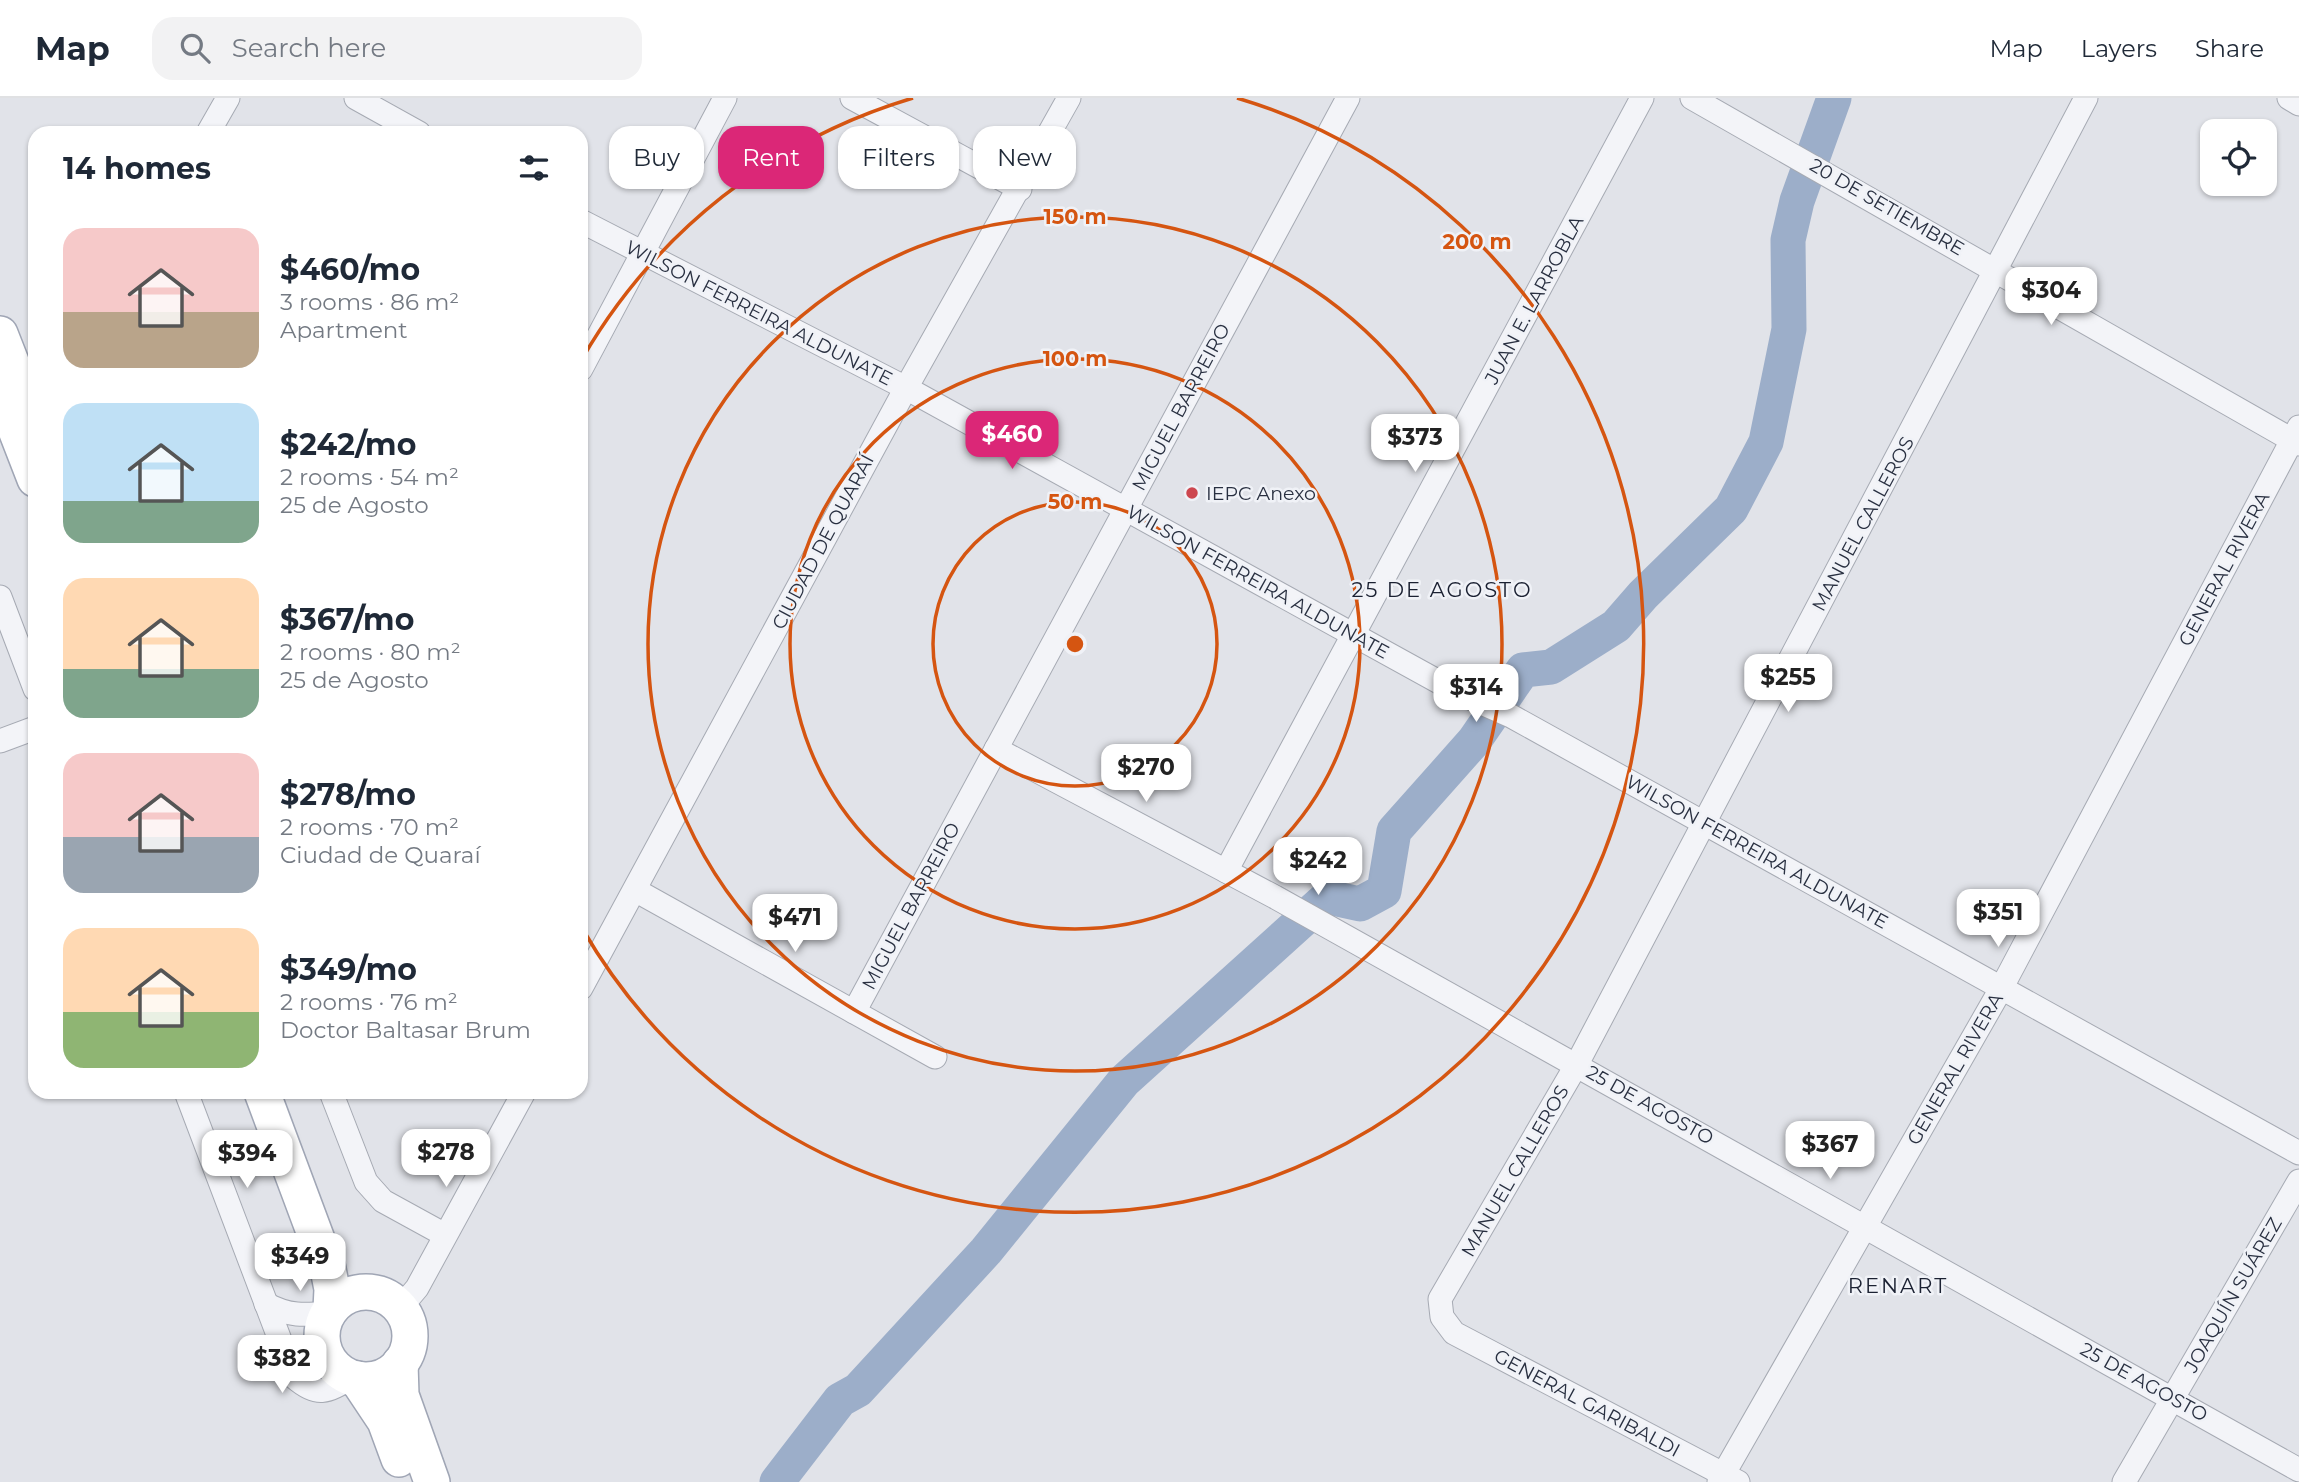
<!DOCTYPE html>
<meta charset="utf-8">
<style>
:root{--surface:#fff;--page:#f2f2f3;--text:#1f2937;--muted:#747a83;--line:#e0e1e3;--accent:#db2777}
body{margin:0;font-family:Montserrat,sans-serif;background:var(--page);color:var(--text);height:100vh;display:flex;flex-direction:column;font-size:26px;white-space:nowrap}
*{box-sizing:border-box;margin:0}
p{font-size:23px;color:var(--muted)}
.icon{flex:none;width:38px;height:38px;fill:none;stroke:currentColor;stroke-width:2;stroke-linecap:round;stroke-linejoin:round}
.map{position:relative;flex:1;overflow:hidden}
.sheet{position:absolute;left:28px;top:28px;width:560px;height:973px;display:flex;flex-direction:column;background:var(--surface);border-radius:21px;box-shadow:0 2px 5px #0004}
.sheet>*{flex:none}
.top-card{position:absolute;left:609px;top:28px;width:665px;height:63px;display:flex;gap:14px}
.fabs{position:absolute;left:2200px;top:21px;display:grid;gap:14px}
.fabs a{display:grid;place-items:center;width:77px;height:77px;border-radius:14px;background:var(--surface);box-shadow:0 2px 5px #0004;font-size:35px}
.price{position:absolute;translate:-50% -60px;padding:0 16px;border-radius:14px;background:#fff;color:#222;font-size:23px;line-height:46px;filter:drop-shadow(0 2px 4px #0008)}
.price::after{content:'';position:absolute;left:50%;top:42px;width:21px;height:16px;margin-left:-10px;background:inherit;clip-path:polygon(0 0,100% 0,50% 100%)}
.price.selected{background:var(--accent);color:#fff}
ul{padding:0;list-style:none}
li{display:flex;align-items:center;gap:21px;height:175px;padding:0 35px}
li span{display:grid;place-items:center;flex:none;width:196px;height:140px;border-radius:21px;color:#555}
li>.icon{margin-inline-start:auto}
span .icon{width:84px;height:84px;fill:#fffc;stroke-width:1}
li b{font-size:30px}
h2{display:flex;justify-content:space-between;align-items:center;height:84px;padding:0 35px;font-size:30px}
.chip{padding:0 24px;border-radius:21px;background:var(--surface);box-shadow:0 2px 5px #0004;font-size:24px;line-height:63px}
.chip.selected{background:var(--accent);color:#fff}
header{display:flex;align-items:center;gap:42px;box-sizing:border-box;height:98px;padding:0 35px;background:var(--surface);border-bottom:2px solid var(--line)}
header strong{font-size:33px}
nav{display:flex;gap:38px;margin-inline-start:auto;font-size:24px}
.search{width:490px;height:63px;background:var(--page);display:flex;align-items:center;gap:18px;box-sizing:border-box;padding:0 24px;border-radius:21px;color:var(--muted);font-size:26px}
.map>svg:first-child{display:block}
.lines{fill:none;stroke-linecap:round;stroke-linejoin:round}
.river{stroke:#9caec9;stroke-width:35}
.street-casing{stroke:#a6aab3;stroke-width:25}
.primary-casing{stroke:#a0a6b5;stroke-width:38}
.street{stroke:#f3f4f8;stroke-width:23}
.primary{stroke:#fff;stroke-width:35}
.ring{fill:none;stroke:#d55511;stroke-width:3.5}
.poi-dot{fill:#cd474f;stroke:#f0f2f7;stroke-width:2.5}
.labels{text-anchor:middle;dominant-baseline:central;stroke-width:5;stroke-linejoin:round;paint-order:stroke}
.street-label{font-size:19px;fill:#293041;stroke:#f0f2f7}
.poi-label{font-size:19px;fill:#293041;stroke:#f0f2f7;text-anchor:start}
.neighbourhood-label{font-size:21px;letter-spacing:2px;fill:#1b2132;stroke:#f0f2f7}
.centre{fill:#d55511;stroke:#f0f2f7;stroke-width:3.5}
.ring-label{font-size:21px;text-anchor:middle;font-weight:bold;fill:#d55511;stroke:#f0f2f7;stroke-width:5;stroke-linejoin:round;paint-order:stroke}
</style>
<header>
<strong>Map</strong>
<div class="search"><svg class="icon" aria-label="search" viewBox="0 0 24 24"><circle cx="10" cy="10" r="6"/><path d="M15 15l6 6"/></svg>Search here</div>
<nav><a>Map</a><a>Layers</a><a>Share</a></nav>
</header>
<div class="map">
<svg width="2299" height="1384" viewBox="0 0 2299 1384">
<rect width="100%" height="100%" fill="#e1e3e9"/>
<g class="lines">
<path class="river" d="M777,1384l63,-82 18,-10 128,-139 138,-170 204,-184 32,7 24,-13 10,-60 80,-90 49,-71 28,-3 65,-41 27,-31 88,-86 35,-67 23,-113 -1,-89 9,-39 37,-103"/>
<g class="street-casing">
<g id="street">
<path d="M356,0l63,35"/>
<path d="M852,0l168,91"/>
<path d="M1692,0l607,346"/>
<path d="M2289,0l10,6"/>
<path d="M208,35l20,-35"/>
<path d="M581,123l325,167 553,305 52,23 788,437"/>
<path d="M581,271l144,-271"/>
<path d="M0,499l35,92"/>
<path d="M0,643l35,-13"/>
<path d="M996,651l279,148 1024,573"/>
<path d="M1226,773l416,-773"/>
<path d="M635,792l300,167"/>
<path d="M581,890l325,-600 163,-290"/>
<path d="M854,914l494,-914"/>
<path d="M186,994l108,285c23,20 33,16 57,0"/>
<path d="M331,994l35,90 17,19 62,34"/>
<path d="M266,1206c22,12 39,12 63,8"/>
<path d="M400,1210l17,-20 107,-196"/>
<path d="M1719,1384l283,-495 297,-560"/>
<path d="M1738,1384l-284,-149 -12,-16 -2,-18 137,-235 509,-966"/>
<path d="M2124,1384l175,-301"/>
</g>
</g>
<g class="primary-casing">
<g id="primary">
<path d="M0,236l31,79"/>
<path d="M0,291l35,90"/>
<path d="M262,994l66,177 4,20 -1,20"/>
<circle cx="366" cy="1238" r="44"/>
<path d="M400,1265l1,32 31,87"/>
<path d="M357,1281l28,42 14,38"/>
</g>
</g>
<use href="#street" class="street"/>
<use href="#primary" class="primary"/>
</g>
<g class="ring">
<circle cx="1075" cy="546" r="142"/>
<circle cx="1075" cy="546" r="285"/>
<circle cx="1075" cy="546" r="427"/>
<path d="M582 261A569 569 0 0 1 913 0M1237 0A569 569 0 1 1 582 830"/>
</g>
<circle class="poi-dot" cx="1192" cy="395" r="7"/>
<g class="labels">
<g class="street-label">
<text transform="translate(1887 109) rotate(30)">20 DE SETIEMBRE</text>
<text transform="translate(1534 202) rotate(-62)">JUAN E. LARROBLA</text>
<text transform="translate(759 215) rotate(27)">WILSON FERREIRA ALDUNATE</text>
<text transform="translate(1181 309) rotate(-62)">MIGUEL BARREIRO</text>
<text transform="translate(1863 426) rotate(-62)">MANUEL CALLEROS</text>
<text transform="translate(823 444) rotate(-62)">CIUDAD DE QUARAÍ</text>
<text transform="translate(2224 471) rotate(-62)">GENERAL RIVERA</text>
<text transform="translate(1258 484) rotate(29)">WILSON FERREIRA ALDUNATE</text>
<text transform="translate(1757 754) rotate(29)">WILSON FERREIRA ALDUNATE</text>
<text transform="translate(911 808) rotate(-62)">MIGUEL BARREIRO</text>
<text transform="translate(1955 971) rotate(-60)">GENERAL RIVERA</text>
<text transform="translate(1650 1007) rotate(29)">25 DE AGOSTO</text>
<text transform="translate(1515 1073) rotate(-60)">MANUEL CALLEROS</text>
<text transform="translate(2233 1197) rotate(-60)">JOAQUÍN SUÁREZ</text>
<text transform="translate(2144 1284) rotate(29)">25 DE AGOSTO</text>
<text transform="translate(1587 1305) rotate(28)">GENERAL GARIBALDI</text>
</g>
<g class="poi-label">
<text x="1206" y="395">IEPC Anexo</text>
</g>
<g class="neighbourhood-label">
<text x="1442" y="491">25 DE AGOSTO</text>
<text x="1898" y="1187">RENART</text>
</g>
</g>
<circle cx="1075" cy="546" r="10" class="centre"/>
<g class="ring-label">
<text x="1075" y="126">150 m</text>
<text x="1477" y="151">200 m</text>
<text x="1075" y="268">100 m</text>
<text x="1075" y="411">50 m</text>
</g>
</svg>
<div class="fabs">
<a><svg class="icon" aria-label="locate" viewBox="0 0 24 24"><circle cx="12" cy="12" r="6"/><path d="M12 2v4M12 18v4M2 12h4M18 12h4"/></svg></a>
</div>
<b class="price" style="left:2051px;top:229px">$304</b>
<b class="price selected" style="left:1012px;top:373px">$460</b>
<b class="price" style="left:1415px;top:376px">$373</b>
<b class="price" style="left:1788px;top:616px">$255</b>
<b class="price" style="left:1476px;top:626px">$314</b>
<b class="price" style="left:1146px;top:706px">$270</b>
<b class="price" style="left:1318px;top:799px">$242</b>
<b class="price" style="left:1998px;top:851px">$351</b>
<b class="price" style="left:795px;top:856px">$471</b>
<b class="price" style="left:1830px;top:1083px">$367</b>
<b class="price" style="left:446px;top:1091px">$278</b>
<b class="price" style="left:247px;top:1092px">$394</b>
<b class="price" style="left:300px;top:1195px">$349</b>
<b class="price" style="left:282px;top:1297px">$382</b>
<div class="top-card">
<a class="chip">Buy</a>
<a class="chip selected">Rent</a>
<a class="chip">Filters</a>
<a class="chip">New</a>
</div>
<section class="sheet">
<h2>14 homes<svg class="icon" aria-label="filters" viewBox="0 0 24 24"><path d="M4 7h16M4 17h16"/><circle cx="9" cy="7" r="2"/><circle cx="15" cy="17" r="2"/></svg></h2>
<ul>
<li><span style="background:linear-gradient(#f6c9c9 60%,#b9a48a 0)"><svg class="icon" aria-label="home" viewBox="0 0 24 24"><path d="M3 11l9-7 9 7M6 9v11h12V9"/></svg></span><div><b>$460/mo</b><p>3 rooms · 86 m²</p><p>Apartment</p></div></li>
<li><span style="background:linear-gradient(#bfe0f5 70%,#7fa58c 0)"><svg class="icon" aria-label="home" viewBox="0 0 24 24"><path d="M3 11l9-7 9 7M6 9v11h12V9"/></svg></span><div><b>$242/mo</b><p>2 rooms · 54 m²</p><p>25 de Agosto</p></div></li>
<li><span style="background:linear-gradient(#ffd9b3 65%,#7fa58c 0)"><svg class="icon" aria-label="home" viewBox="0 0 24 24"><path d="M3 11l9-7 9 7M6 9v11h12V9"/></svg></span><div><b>$367/mo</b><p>2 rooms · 80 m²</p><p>25 de Agosto</p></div></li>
<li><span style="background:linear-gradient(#f6c9c9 60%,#9aa5b1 0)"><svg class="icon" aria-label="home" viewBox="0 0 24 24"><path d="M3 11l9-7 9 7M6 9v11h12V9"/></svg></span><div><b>$278/mo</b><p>2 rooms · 70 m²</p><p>Ciudad de Quaraí</p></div></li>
<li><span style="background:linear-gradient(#ffd9b3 60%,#8fb573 0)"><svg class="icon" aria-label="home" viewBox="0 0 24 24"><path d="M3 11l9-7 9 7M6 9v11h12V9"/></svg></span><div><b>$349/mo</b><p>2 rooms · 76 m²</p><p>Doctor Baltasar Brum</p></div></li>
</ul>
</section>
</div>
